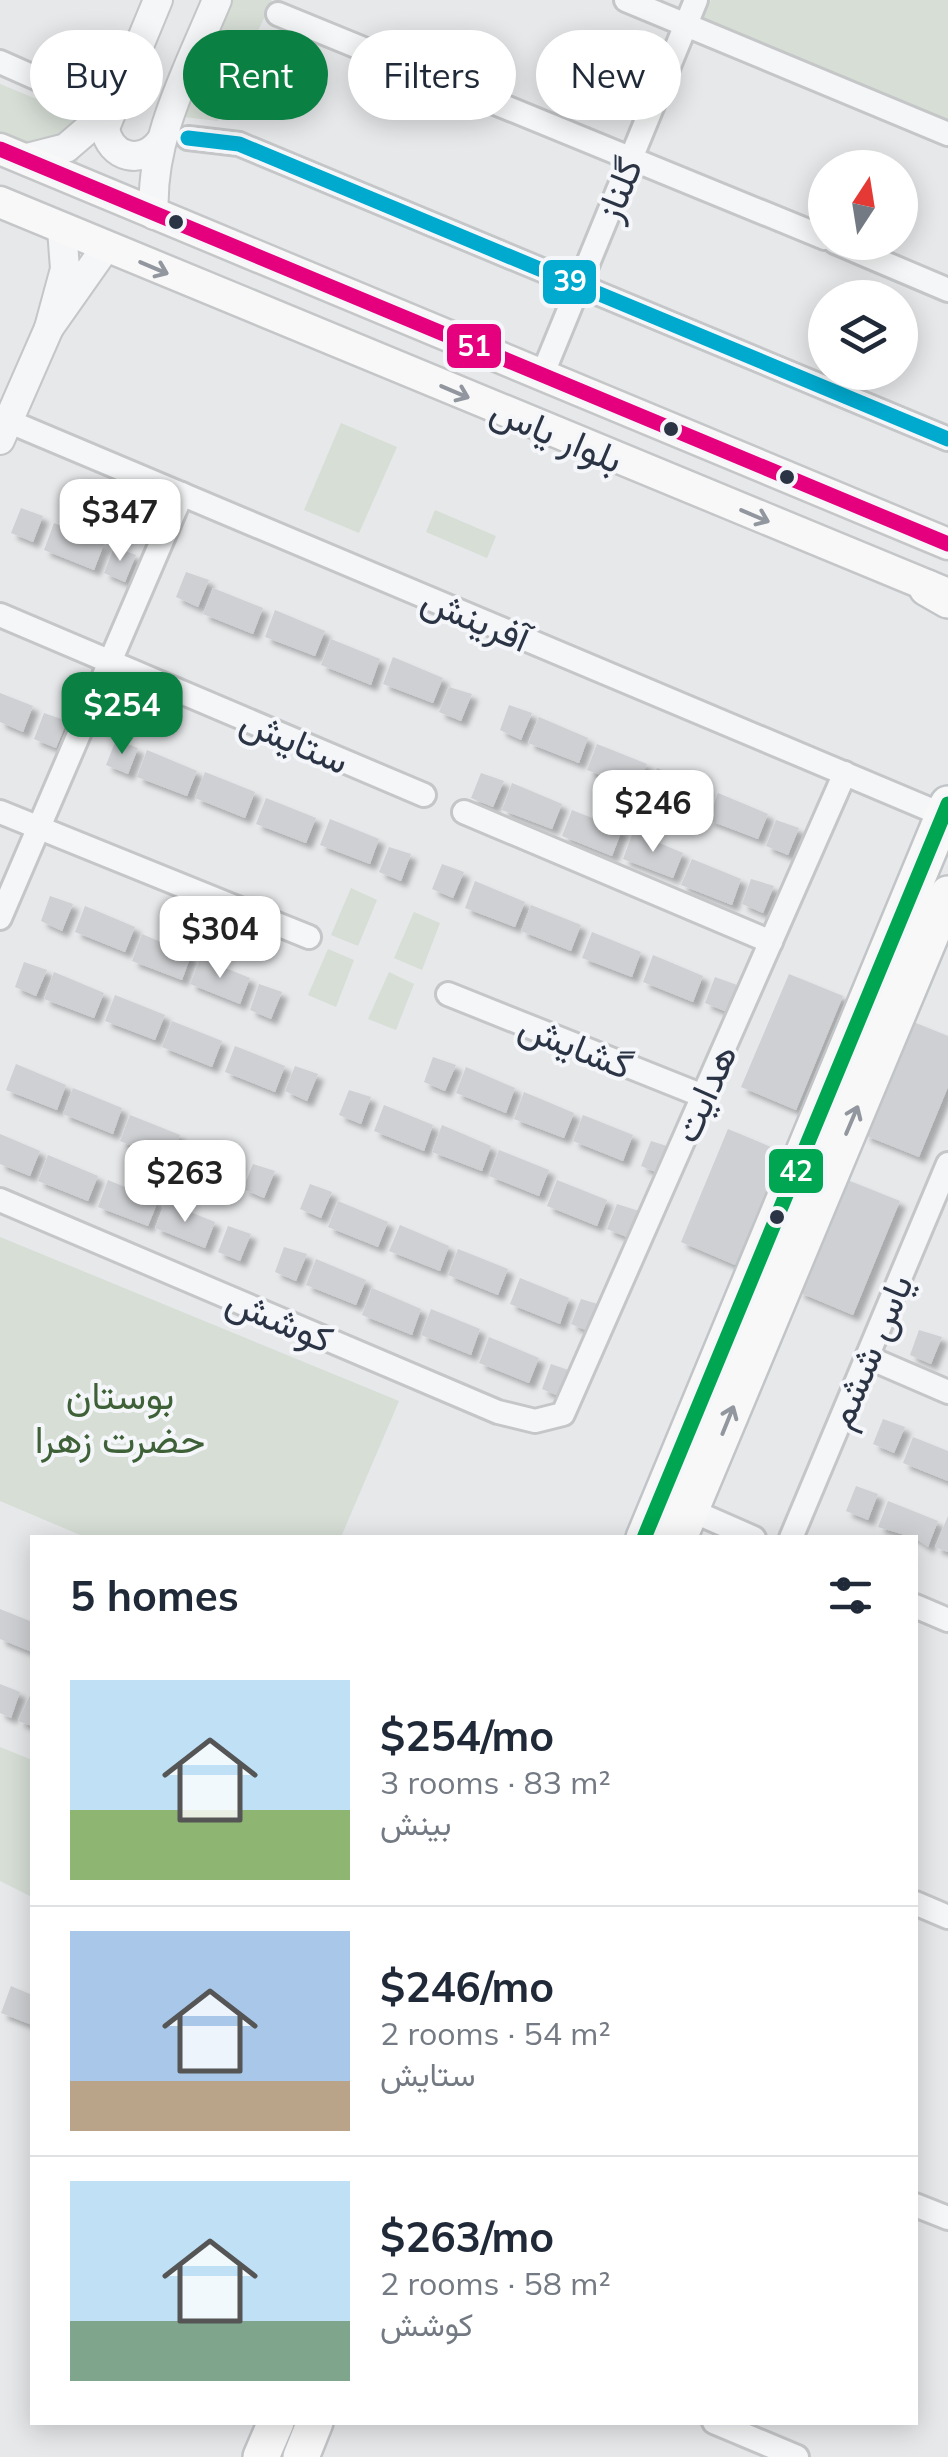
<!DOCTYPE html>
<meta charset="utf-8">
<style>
:root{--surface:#fff;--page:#f6f6f7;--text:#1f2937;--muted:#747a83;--line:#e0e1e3;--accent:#0b8043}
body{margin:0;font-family:Mulish,Vazirmatn,sans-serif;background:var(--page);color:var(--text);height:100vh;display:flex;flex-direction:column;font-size:38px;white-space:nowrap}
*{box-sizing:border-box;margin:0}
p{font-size:32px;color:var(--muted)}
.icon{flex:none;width:55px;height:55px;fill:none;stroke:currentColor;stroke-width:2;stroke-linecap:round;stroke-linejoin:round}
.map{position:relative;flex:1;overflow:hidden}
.sheet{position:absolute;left:30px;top:1535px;width:888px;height:890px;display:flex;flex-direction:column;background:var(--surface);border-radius:0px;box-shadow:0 5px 25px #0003}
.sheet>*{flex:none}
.guide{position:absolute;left:30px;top:30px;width:890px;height:90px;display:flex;gap:20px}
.needle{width:65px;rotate:12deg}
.buttons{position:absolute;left:808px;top:150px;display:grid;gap:20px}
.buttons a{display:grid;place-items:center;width:110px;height:110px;border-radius:50%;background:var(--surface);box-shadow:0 5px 25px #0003;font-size:50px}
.price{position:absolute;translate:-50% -85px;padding:0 22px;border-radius:20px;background:#fff;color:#222;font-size:32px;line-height:65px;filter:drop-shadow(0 2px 5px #0008)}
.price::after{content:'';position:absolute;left:50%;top:60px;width:30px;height:22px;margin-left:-15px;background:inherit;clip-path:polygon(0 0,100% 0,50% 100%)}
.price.selected{background:var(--accent);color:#fff}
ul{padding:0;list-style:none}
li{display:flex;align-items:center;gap:30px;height:250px;padding:0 40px}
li+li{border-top:2px solid var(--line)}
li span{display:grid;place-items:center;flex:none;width:280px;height:200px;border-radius:0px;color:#555}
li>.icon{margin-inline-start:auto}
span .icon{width:120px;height:120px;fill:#fffc;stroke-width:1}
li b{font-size:42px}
h2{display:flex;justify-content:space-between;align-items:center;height:120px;padding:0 40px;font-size:42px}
.tag{padding:0 35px;border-radius:45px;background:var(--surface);box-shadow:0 5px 25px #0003;font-size:35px;line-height:90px}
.tag.selected{background:var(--accent);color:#fff}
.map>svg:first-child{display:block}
.green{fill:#d6ded6}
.building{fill:#ced0d3;filter:url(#shadow)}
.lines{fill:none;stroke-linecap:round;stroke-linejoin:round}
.minor-casing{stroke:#c4c6c8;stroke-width:28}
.tertiary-casing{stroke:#c4c6c8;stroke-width:32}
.secondary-casing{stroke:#c4c6c8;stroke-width:35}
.primary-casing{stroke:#c2c5c8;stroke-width:40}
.minor{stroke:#f5f6f7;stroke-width:22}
.tertiary{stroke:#f5f6f7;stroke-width:28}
.secondary{stroke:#f8f8f8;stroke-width:30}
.primary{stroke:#f8f8f8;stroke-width:35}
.bus-1-casing{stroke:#f4f6f9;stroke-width:22}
.bus-2-casing{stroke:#f4f6f9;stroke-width:22}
.bus-3-casing{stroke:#f4f6f9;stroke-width:22}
.bus-1{stroke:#e5007d;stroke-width:15}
.bus-2{stroke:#00a9ce;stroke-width:15}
.bus-3{stroke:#00a651;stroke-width:15}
.oneway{stroke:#92969e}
.bus-dot{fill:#2b3445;stroke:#f4f6f9;stroke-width:4}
.labels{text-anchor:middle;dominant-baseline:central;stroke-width:8;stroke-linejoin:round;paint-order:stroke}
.street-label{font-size:38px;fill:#2b3445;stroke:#f4f6f9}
.park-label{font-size:38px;fill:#3f6138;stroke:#f4f6f9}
.line-badge{stroke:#f4f6f9;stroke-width:4}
.badge-label{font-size:28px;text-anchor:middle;font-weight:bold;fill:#fff}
</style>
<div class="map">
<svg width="948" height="2457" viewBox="0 0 948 2457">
<defs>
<filter id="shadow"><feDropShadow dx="6" dy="6" stdDeviation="2.5" flood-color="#0004"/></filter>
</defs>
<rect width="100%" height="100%" fill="#e6e8ea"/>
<g class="green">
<path d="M232,0h40l-54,121 -34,-4z"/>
<path d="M711,0h237v129l-249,-102z"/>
<path d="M0,84l95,39 -21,45 -74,-32z"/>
<path d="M341,423l56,24 -38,86 -55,-23z"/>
<path d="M435,510l61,26 -9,22 -61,-26z"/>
<path d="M351,888l26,12 -19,46 -27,-11z"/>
<path d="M414,912l26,11 -18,47 -28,-12z"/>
<path d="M328,949l26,11 -18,47 -28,-12z"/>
<path d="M389,972l25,12 -18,46 -28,-11z"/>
<path d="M0,1237l399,164 -58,136h-256l-85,-36z"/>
<path d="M0,1747l32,13v137l-32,-16z"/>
</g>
<g class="building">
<path d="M21,508l22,8 -10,26 -22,-9z"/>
<path d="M54,523l50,21 -10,26 -50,-20z"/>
<path d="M114,547l22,8 -11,27 -21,-9z"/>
<path d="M186,572l23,8 -11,27 -22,-10z"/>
<path d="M213,588l50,20 -10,26 -50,-20z"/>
<path d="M275,610l50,21 -10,25 -50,-19z"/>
<path d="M331,639l49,20 -9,26 -50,-20z"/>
<path d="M393,657l50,21 -10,25 -50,-19z"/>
<path d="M449,687l23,7 -11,27 -22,-9z"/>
<path d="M0,693l33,13 -10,26 -23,-10z"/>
<path d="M509,705l23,8 -11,27 -21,-10z"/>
<path d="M44,713l23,8 -11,27 -22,-9z"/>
<path d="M539,717l49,21 -9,25 -51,-20z"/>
<path d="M116,740l22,8 -10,26 -22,-9z"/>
<path d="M597,744l50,20 -10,25 -50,-19z"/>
<path d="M147,750l50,21 -10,25 -50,-19z"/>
<path d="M657,768l50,21 -10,25 -50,-19z"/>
<path d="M205,772l50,20 -10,26 -50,-20z"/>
<path d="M481,773l23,8 -11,26 -22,-9z"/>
<path d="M512,783l50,21 -10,25 -50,-19z"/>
<path d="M718,793l50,21 -10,25 -50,-19z"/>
<path d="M266,798l50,20 -10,25 -50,-19z"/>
<path d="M572,810l50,20 -10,26 -50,-20z"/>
<path d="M330,819l49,20 -9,25 -50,-19z"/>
<path d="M776,820l23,8 -11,27 -22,-9z"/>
<path d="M633,832l50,21 -10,25 -50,-19z"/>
<path d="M389,847l22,7 -10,27 -22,-9z"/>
<path d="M692,859l49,20 -9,26 -51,-20z"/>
<path d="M442,864l22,8 -11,26 -21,-9z"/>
<path d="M751,879l23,7 -11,27 -21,-9z"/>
<path d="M475,881l50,21 -10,25 -50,-19z"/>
<path d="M50,896l23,8 -11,27 -21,-10z"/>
<path d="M531,905l50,20 -10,26 -50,-20z"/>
<path d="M85,906l50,21 -10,25 -50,-20z"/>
<path d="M592,932l49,20 -9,25 -50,-19z"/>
<path d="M142,934l49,21 -9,25 -50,-19z"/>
<path d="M653,955l50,21 -10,26 -50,-20z"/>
<path d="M200,958l50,20 -10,26 -50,-20z"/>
<path d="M24,962l23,8 -11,26 -21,-9z"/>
<path d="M54,972l50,21 -10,25 -50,-19z"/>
<path d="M789,974l54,22 -47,114 -55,-23z"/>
<path d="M715,977l22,8 -10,27 -22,-9z"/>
<path d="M259,984l23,8 -11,27 -21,-9z"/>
<path d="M115,995l50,20 -10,25 -50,-19z"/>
<path d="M172,1021l50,20 -10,26 -50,-20z"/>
<path d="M911,1021l37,15v51l-29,70 -55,-22z"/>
<path d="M235,1046l50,20 -10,26 -50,-20z"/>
<path d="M433,1057l23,8 -11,26 -21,-9z"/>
<path d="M16,1064l50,21 -9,25 -51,-20z"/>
<path d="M295,1066l23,8 -11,27 -22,-10z"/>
<path d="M466,1067l49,21 -9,25 -50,-20z"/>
<path d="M73,1088l49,20 -9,26 -50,-20z"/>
<path d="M349,1090l22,7 -10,27 -22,-9z"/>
<path d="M524,1092l50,21 -10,25 -50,-19z"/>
<path d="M384,1105l49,20 -9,26 -50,-20z"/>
<path d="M130,1115l50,20 -10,26 -50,-20z"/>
<path d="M583,1115l50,20 -10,26 -50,-20z"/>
<path d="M442,1125l49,21 -9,25 -50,-19z"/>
<path d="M728,1129l55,23 -48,113 -54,-23z"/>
<path d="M0,1134l40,17 -10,25 -30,-12z"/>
<path d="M189,1141l49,21 -9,25 -50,-19z"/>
<path d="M651,1141l22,7 -10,27 -22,-9z"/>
<path d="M499,1150l50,20 -10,26 -50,-20z"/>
<path d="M48,1155l50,21 -10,25 -50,-20z"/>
<path d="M253,1164l22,7 -11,27 -21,-9z"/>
<path d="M845,1179l55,22 -47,114 -55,-23z"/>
<path d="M108,1180l50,21 -10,25 -50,-19z"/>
<path d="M557,1180l50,20 -10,26 -50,-20z"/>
<path d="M310,1184l22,8 -11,26 -21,-9z"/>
<path d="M338,1201l50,21 -10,25 -50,-20z"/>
<path d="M165,1202l50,20 -10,26 -50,-20z"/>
<path d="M617,1204l22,7 -10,27 -22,-9z"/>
<path d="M400,1225l49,21 -9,25 -51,-20z"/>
<path d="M228,1226l23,8 -11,27 -22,-9z"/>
<path d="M284,1247l23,7 -11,27 -21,-9z"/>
<path d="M458,1249l50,20 -10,26 -50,-20z"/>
<path d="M316,1259l50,21 -10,25 -50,-20z"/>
<path d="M520,1278l49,20 -9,26 -50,-20z"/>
<path d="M372,1288l49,21 -9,26 -50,-20z"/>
<path d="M581,1299l23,7 -11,27 -22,-9z"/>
<path d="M431,1309l49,20 -9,26 -50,-20z"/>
<path d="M919,1330l23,7 -11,27 -21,-9z"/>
<path d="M489,1337l50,21 -10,25 -50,-20z"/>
<path d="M551,1364l23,8 -11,26 -21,-9z"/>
<path d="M883,1419l22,8 -11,26 -21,-9z"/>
<path d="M913,1437l35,14v30l-45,-18z"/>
<path d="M856,1486l22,8 -10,26 -22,-9z"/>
<path d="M888,1501l50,20 -10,26 -13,-9 -37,-11z"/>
<path d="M948,1516v36l-13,-5z"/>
<path d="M0,1609l32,13v30l-32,-13z"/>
<path d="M0,1684l20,8 -9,26 -11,-5z"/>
<path d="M32,1691v35l-14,-5z"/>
<path d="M11,1986l21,9v30l-31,-12z"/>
</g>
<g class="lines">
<g class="minor-casing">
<g id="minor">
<path d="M626,0l322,134"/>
<path d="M278,14l547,224"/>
<path d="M0,62l72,32"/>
<path d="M188,138l51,6 709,295"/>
<path d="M835,242l113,48"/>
<path d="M541,378l155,-378"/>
<path d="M8,421l935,394"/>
<path d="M0,615l424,180"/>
<path d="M0,812l309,125"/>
<path d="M464,812l307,130"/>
<path d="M0,918l182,-424"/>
<path d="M448,994l255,102"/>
<path d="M0,1200l498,212 37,9 28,-7 282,-641"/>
<path d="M867,1357l81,35"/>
<path d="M679,1505l75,33"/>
<path d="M791,1538l157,-374"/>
<path d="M915,1606l33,14"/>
<path d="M915,1903l33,14"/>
<path d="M915,2205l33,13"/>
<path d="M714,2422l83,35"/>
</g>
</g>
<g class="tertiary-casing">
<g id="tertiary">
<path d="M158,0l-53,128c5,30 37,38 56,13"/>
<path d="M23,159l43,-11 42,-36"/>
<path d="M154,215c-5,-75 35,-147 63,-215"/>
<path d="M62,229l3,40 -16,59 57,-81"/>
<path d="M0,440l49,-112"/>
</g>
</g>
<g class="secondary-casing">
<g id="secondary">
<path d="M0,149l948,395"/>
<path d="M0,202l948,392"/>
</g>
</g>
<g class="primary-casing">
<g id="primary">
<path d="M927,588l21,12"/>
<path d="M644,1538l304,-734"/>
<path d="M679,1538l269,-644"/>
<path d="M261,2457l15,-35"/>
<path d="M301,2457l14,-35"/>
</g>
</g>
<use href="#minor" class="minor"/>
<use href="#tertiary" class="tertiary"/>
<use href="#secondary" class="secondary"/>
<use href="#primary" class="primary"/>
<g class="bus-1-casing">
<path id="bus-1" d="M0,149l948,395"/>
</g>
<g class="bus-2-casing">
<path id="bus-2" d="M188,138l51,6 709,295"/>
</g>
<g class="bus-3-casing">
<path id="bus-3" d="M644,1538l304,-734"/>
</g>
<use href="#bus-1" class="bus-1"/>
<use href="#bus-2" class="bus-2"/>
<use href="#bus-3" class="bus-3"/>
</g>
<defs><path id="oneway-shaft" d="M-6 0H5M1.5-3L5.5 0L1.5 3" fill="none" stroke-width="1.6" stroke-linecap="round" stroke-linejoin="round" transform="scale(2.5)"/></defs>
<g class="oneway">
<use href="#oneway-shaft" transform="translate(154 268) rotate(23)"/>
<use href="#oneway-shaft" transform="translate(455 392) rotate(23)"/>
<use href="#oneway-shaft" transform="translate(755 516) rotate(23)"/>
<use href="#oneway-shaft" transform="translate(852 1120) rotate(-67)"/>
<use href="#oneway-shaft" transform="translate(728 1420) rotate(-68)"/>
</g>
<g class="bus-dot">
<circle cx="176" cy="222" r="9"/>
<circle cx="671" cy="429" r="9"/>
<circle cx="787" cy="477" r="9"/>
<circle cx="777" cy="1217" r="9"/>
</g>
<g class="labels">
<g class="street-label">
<text transform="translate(618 189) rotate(-68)">گلناز</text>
<text transform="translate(557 434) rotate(23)">بلوار یاس</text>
<text transform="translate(476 618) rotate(23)">آفرینش</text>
<text transform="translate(295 740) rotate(23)">ستایش</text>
<text transform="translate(576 1045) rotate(22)">گشایش</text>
<text transform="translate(704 1093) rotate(-66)">هدایت</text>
<text transform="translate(280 1319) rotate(23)">کوشش</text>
<text transform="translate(869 1351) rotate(-67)">یاس ششم</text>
</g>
<g class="park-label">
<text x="120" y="1395">بوستان<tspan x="120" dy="44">حضرت زهرا</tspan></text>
</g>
</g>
<g class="line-badge">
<rect x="541" y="258" width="57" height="48" rx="10" fill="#00a9ce"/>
<rect x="445" y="322" width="58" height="48" rx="10" fill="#e5007d"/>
<rect x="767" y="1147" width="58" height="48" rx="10" fill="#00a651"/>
</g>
<g class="badge-label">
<text x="570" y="291">39</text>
<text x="474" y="356">51</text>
<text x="796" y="1181">42</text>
</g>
</svg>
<div class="buttons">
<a><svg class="needle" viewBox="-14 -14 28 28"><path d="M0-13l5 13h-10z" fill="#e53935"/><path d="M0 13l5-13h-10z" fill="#747a83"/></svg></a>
<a><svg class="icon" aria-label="layers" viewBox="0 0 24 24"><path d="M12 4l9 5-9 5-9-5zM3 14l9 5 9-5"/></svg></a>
</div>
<b class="price" style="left:120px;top:564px">$347</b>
<b class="price selected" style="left:122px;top:757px">$254</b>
<b class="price" style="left:653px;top:855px">$246</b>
<b class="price" style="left:220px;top:981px">$304</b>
<b class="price" style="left:185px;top:1225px">$263</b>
<div class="guide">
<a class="tag">Buy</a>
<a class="tag selected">Rent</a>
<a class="tag">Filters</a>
<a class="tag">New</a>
</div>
<section class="sheet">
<h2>5 homes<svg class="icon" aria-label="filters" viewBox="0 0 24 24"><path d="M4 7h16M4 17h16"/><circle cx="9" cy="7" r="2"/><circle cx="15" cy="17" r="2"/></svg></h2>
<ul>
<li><span style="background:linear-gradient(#bfe0f5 65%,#8fb573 0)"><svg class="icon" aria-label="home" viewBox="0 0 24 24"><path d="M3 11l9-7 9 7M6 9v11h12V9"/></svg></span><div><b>$254/mo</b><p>3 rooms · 83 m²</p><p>بینش</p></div></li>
<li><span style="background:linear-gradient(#a9c7e8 75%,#b9a48a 0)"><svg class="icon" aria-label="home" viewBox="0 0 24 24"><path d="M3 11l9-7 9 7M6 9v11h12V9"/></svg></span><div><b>$246/mo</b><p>2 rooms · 54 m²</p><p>ستایش</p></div></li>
<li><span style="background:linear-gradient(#bfe0f5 70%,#7fa58c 0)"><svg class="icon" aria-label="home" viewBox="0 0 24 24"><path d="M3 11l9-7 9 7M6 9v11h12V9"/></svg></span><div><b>$263/mo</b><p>2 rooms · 58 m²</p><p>کوشش</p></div></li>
</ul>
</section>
</div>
